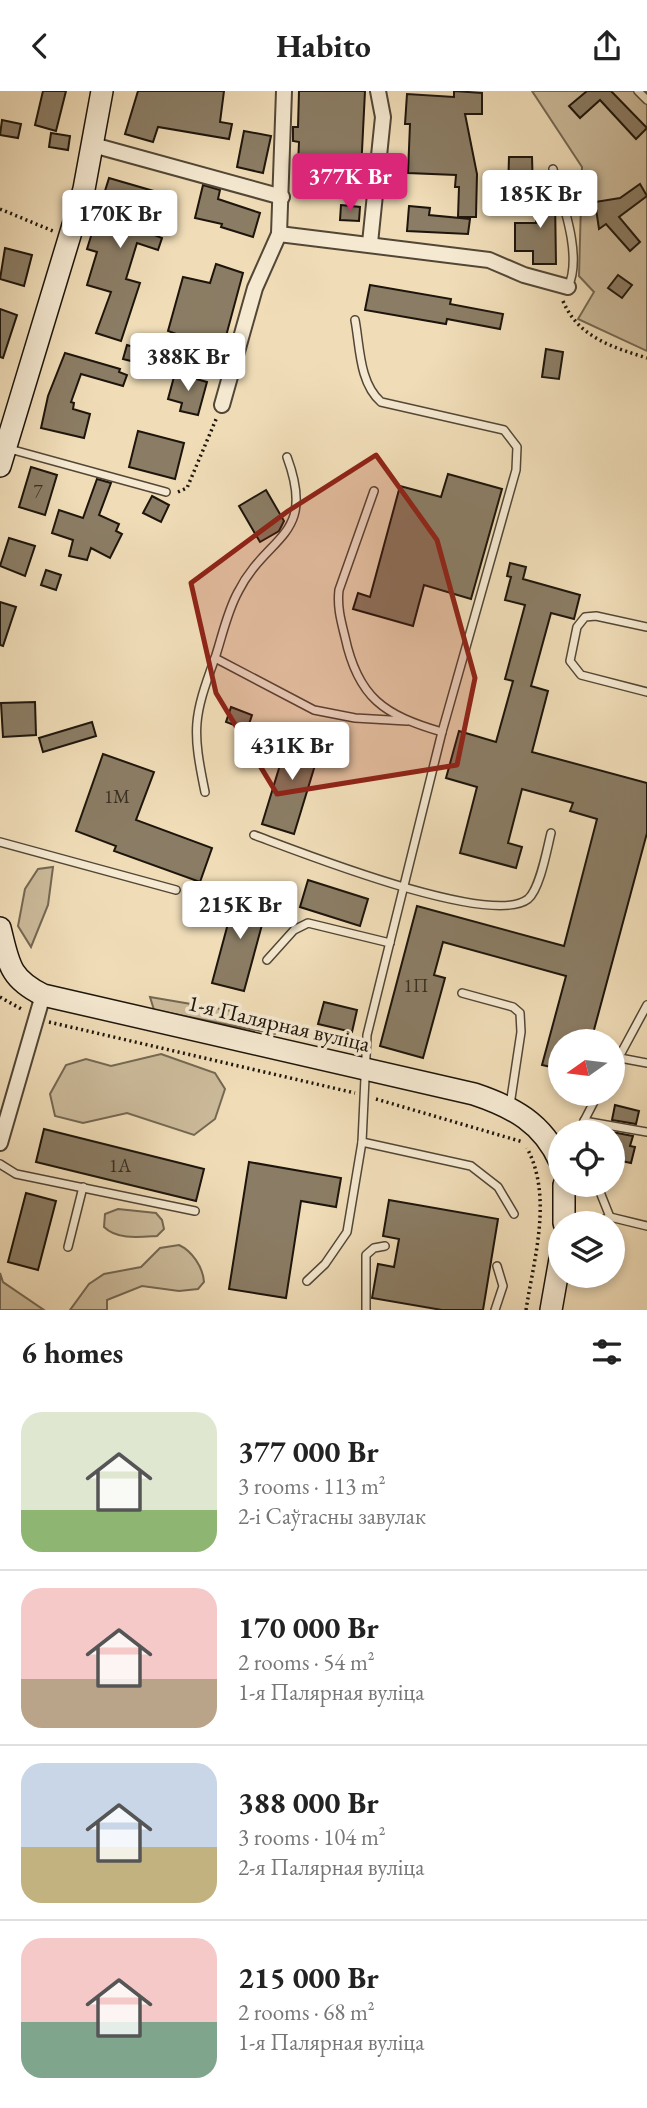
<!DOCTYPE html>
<meta charset="utf-8">
<style>
:root{--surface:#fff;--page:#f2f2f2;--text:#222;--muted:#767676;--line:#e0e0e0;--accent:#db2777}
body{margin:0;font-family:"EB Garamond",serif;background:var(--page);color:var(--text);height:100vh;display:flex;flex-direction:column;font-size:26px;white-space:nowrap}
*{box-sizing:border-box;margin:0}
p{font-size:23px;color:var(--muted)}
.icon{flex:none;width:38px;height:38px;fill:none;stroke:currentColor;stroke-width:2;stroke-linecap:round;stroke-linejoin:round}
.map{position:relative;height:1219px;overflow:hidden}
.details{display:flex;flex-direction:column;background:var(--surface);flex:1}
.details>*{flex:none}
.needle{width:46px;rotate:256deg}
.controls{position:absolute;left:548px;top:938px;display:grid;gap:14px}
.controls a{display:grid;place-items:center;width:77px;height:77px;border-radius:50%;background:var(--surface);box-shadow:0 4px 10px #0003;font-size:35px}
.price{position:absolute;translate:-50% -60px;padding:0 16px;border-radius:7px;background:#fff;color:#222;font-size:23px;line-height:46px;filter:drop-shadow(0 2px 4px #0008)}
.price::after{content:'';position:absolute;left:50%;top:42px;width:21px;height:16px;margin-left:-10px;background:inherit;clip-path:polygon(0 0,100% 0,50% 100%)}
.price.selected{background:var(--accent);color:#fff}
ul{padding:0;list-style:none}
li{display:flex;align-items:center;gap:21px;height:175px;padding:0 21px}
li+li{border-top:2px solid var(--line)}
li span{display:grid;place-items:center;flex:none;width:196px;height:140px;border-radius:21px;color:#555}
li>.icon{margin-inline-start:auto}
span .icon{width:84px;height:84px;fill:#fffc;stroke-width:1}
li b{font-size:30px}
h2{display:flex;justify-content:space-between;align-items:center;height:84px;padding:0 21px;font-size:30px}
header{display:flex;justify-content:space-between;align-items:center;height:91px;padding:0 21px;background:var(--surface);font-size:32px;font-weight:700}
.map>svg:first-child{display:block}
.green{fill:#ccbb9b;stroke:#746853;stroke-width:2}
.building{fill:#8b7d65;stroke:#1d150b;stroke-width:2}
.lines{fill:none;stroke-linecap:round;stroke-linejoin:round}
.lane-casing{stroke:#524736;stroke-width:10}
.street-casing{stroke:#524736;stroke-width:18}
.secondary-casing{stroke:#1d150b;stroke-width:24}
.path{stroke:#1d150b;stroke-width:3.5;stroke-dasharray:2 3.5;stroke-linecap:butt}
.lane{stroke:#f5e9d1;stroke-width:7}
.street{stroke:#f5e9d1;stroke-width:14}
.secondary{stroke:#f5e9d1;stroke-width:21}
.marked{fill:#8f2418;fill-opacity:0.2;stroke:#8f2418;stroke-width:5;stroke-linejoin:round}
.labels{text-anchor:middle;dominant-baseline:central;stroke-width:7;stroke-linejoin:round;paint-order:stroke}
.number-label{font-size:19px;fill:#382f22}
.street-label{font-size:23px;fill:#1d150b;stroke:#f5e9d1}
</style>
<header><svg class="icon" aria-label="back" viewBox="0 0 24 24"><path d="M15 5l-7 7 7 7"/></svg>Habito<svg class="icon" aria-label="share" viewBox="0 0 24 24"><path d="M12 15V3M7 8l5-5 5 5M5 13v7h14v-7"/></svg></header>
<div class="map">
<svg width="647" height="1219" viewBox="0 0 647 1219">
<rect width="100%" height="100%" fill="#f0ddb8"/>
<filter id="stains"><feTurbulence type="fractalNoise" baseFrequency=".00286" numOctaves="4"/><feColorMatrix values="0 0 0 0 .2 0 0 0 0 .09 0 0 0 0 .02 0 0 0 .5 -.17"/></filter>
<radialGradient id="worn" r=".72"><stop offset=".6" stop-color="#630" stop-opacity="0"/><stop offset="1" stop-color="#630" stop-opacity=".3"/></radialGradient>
<g class="green">
<path d="M532,0h115v260l-69,-32 16,-27 -15,-16 3,-109z"/>
<path d="M53,776l-5,38 -17,42 -13,-21 7,-37 13,-20z"/>
<path d="M150,906l82,14 48,17 -5,6 -121,-24z"/>
<path d="M161,963l54,19 10,16 -10,30 -21,16 -67,-22 -44,10 -28,-7 -5,-22 16,-29 20,-6 25,7z"/>
<path d="M118,1118l38,4 6,7 2,9 -7,7c-17,1 -40,4 -53,-9l1,-13z"/>
<path d="M179,1154c13,6 24,22 25,37l-6,7 -19,2 -37,-5 -35,14v10h-37l19,-26 15,-10 37,-7 19,-19z"/>
<path d="M0,1182l3,9 41,28h-44z"/>
</g>
<g class="building">
<path d="M43,0h23l-10,40 -21,-6z"/>
<path d="M138,0h86l-4,31 12,2 -3,15 -71,-12 -5,15 -28,-8z"/>
<path d="M299,0h66l-4,80 -63,-6 1,-23 -6,-1v-14h5z"/>
<path d="M454,0l28,2v21h-17l12,60 -1,43h-18l1,-30h-4l1,-12 -48,-2 2,-49h-5l2,-30 47,3z"/>
<path d="M587,0h24l36,37 -11,11 -36,-39 -20,18 -11,-12z"/>
<path d="M2,29l19,4 -3,14 -18,-3z"/>
<path d="M244,40l27,5 -8,37 -26,-6z"/>
<path d="M51,42l19,3 -2,14 -19,-3z"/>
<path d="M509,66h23l1,33h-25z"/>
<path d="M109,87l48,14 -13,39 18,7 -4,12 -21,-7 -11,36 14,4 -19,58 -25,-8 15,-41 -24,-7 10,-33 -10,-3z"/>
<path d="M640,93l7,12 -28,21 21,25 -10,9 -24,-27 -7,5 -4,-27 25,-4z"/>
<path d="M203,94l17,5 -2,9 42,14 -7,24 -32,-10 1,-3 -27,-6z"/>
<path d="M536,97h16l3,10 1,66h-23v-13h-18v-28h21z"/>
<path d="M341,114l19,2 -1,14 -19,-1z"/>
<path d="M409,115l21,2 -1,7 41,4 -2,15 -61,-3z"/>
<path d="M5,157l27,7 -8,31 -24,-7z"/>
<path d="M216,173l27,9 -21,78 -54,-20 15,-54 27,6z"/>
<path d="M618,184l14,10 -10,13 -14,-10z"/>
<path d="M370,194l81,14 -1,5 53,10 -3,15 -53,-10 -1,5 -81,-14z"/>
<path d="M0,218l17,6 -14,43 -3,-1z"/>
<path d="M127,254l16,5 -4,13 -16,-4z"/>
<path d="M546,258l17,3 -4,27 -17,-2z"/>
<path d="M65,262l55,16 -1,3 8,3 -4,11 -42,-12 -10,28 3,1 -1,6 17,5 -6,24 -43,-10 7,-32z"/>
<path d="M175,282l32,9 -9,33 -18,-4 2,-8 -14,-4z"/>
<path d="M138,340l46,12 -9,36 -46,-12z"/>
<path d="M31,376l26,8 -12,40 -26,-8z"/>
<path d="M448,383l54,15 -31,110 -47,-14 -11,41 -60,-17 5,-16 12,4 30,-111 41,11z"/>
<path d="M97,388l14,4 -12,32 20,9 -3,7 6,3 -12,24 -19,-10 -4,12 -18,-4 4,-16 -21,-7 7,-23 24,8z"/>
<path d="M266,399l18,31 -5,10 -19,11 -21,-36z"/>
<path d="M152,405l17,9 -8,17 -18,-9z"/>
<path d="M9,447l26,8 -10,30 -25,-10z"/>
<path d="M510,472l16,4 -3,12 57,16 -6,24 -23,-6 -20,73 17,5 -16,61 115,31v50l-56,208h-31v28l-18,-4 24,-89 -123,-34 -9,33 11,3 -22,80 -43,-12 37,-140 147,40 33,-127 -27,-8 3,-8 -51,-14 -14,54 14,4 -6,21 -56,-15 17,-66 -31,-9 13,-47 37,11 17,-61 -8,-2 20,-74 -20,-5 6,-23 -4,-1z"/>
<path d="M46,479l15,5 -5,15 -15,-5z"/>
<path d="M0,511l16,5 -13,39 -3,-1z"/>
<path d="M35,611l1,33 -33,2 -2,-34z"/>
<path d="M231,616l21,8 -5,15 -21,-8z"/>
<path d="M92,631l4,14 -53,16 -4,-14z"/>
<path d="M291,638l32,10 -29,95 -32,-10z"/>
<path d="M103,663l51,18 -18,48 76,28 -12,34 -86,-31 2,-5 -40,-15z"/>
<path d="M308,789l60,19 -8,27 -60,-19z"/>
<path d="M237,799l32,9 -25,92 -32,-8z"/>
<path d="M324,911l33,8 -5,22 -34,-8z"/>
<path d="M615,1014l24,6 -3,13 -24,-4z"/>
<path d="M44,1038l160,40 -8,32 -160,-39z"/>
<path d="M612,1041l21,4 -3,10 5,1 -4,16 -19,-4z"/>
<path d="M249,1071l92,16 -5,29 -35,-6 -15,97 -57,-9z"/>
<path d="M26,1102l30,8 -18,69 -30,-8z"/>
<path d="M389,1109l109,19 -15,91h-41l-70,-12 6,-34 16,3 5,-28 -16,-3z"/>
</g>
<g class="lines">
<g class="lane-casing">
<g id="lane">
<path d="M638,0l9,9"/>
<path d="M553,78c9,32 30,87 15,118"/>
<path d="M355,229c5,26 4,63 26,82l123,28 13,17 -1,23 -74,262 -75,303 -5,107 109,24 27,21 16,27"/>
<path d="M6,357l160,44"/>
<path d="M287,366c30,81 -20,77 -49,135 -11,20 -16,45 -23,66l99,52 41,8 52,3"/>
<path d="M374,400l-35,99c-2,17 2,31 6,47 13,61 39,78 97,95"/>
<path d="M647,536l-51,-11 -11,1 -8,10 -7,34 11,14 66,17"/>
<path d="M205,701c-13,-63 -12,-74 10,-134"/>
<path d="M254,744c46,17 237,93 274,64 12,-10 19,-50 23,-66"/>
<path d="M0,751l176,48"/>
<path d="M267,869l27,-30 14,-7 82,20"/>
<path d="M462,902l51,14 7,6 1,19 -11,73"/>
<path d="M620,967l27,5"/>
<path d="M612,979l35,-65"/>
<path d="M584,1030l14,-27"/>
<path d="M580,1041l4,-11 63,11"/>
<path d="M0,1073l16,10 179,37"/>
<path d="M589,1094l11,7 10,25"/>
<path d="M595,1132l15,-6 37,9"/>
<path d="M68,1156l15,-60"/>
<path d="M307,1190l18,-17 22,-32 15,-90"/>
<path d="M366,1219v-55l8,-7 11,-2"/>
<path d="M495,1219l8,-24 -6,-20"/>
</g>
</g>
<g class="street-casing">
<g id="street">
<path d="M93,54l189,52"/>
<path d="M279,143l210,26 35,15 44,12"/>
<path d="M370,152l13,-126 -5,-26"/>
<path d="M222,314l33,-117 24,-54 5,-143"/>
<path d="M0,1052l43,-148"/>
</g>
</g>
<g class="secondary-casing">
<g id="secondary">
<path d="M0,375l84,-277 18,-98"/>
<path d="M0,837c9,36 9,50 43,67l431,99c39,13 69,29 86,68"/>
<path d="M564,1132v-38"/>
<path d="M551,1219l9,-51"/>
</g>
</g>
<g class="path">
<path d="M0,118l53,22"/>
<path d="M563,210c15,36 49,46 84,57"/>
<path d="M178,401l9,-4 30,-71"/>
<path d="M0,906l23,13"/>
<path d="M49,931l306,71"/>
<path d="M376,1008l147,43"/>
<path d="M526,1219c8,-52 27,-113 1,-162"/>
</g>
<use href="#lane" class="lane"/>
<use href="#street" class="street"/>
<use href="#secondary" class="secondary"/>
</g>
<path class="marked" d="M376,364l61,85 38,138 -18,87 -180,29 -61,-101 -25,-110 97,-72z"/>
<g class="labels">
<g class="number-label">
<text x="38" y="400">7</text>
<text x="117" y="705">1М</text>
<text x="416" y="894">1П</text>
<text x="120" y="1074">1А</text>
</g>
<g class="street-label">
<text transform="translate(279 932) rotate(13)">1-я Палярная вуліца</text>
</g>
</g>
<rect width="100%" height="100%" filter="url(#stains)"/>
<rect width="100%" height="100%" fill="url(#worn)"/>
</svg>
<div class="controls">
<a><svg class="needle" viewBox="-14 -14 28 28"><path d="M0-13l5 13h-10z" fill="#e53935"/><path d="M0 13l5-13h-10z" fill="#767676"/></svg></a>
<a><svg class="icon" aria-label="locate" viewBox="0 0 24 24"><circle cx="12" cy="12" r="6"/><path d="M12 2v4M12 18v4M2 12h4M18 12h4"/></svg></a>
<a><svg class="icon" aria-label="layers" viewBox="0 0 24 24"><path d="M12 4l9 5-9 5-9-5zM3 14l9 5 9-5"/></svg></a>
</div>
<b class="price selected" style="left:350px;top:122px">377K Br</b>
<b class="price" style="left:540px;top:139px">185K Br</b>
<b class="price" style="left:120px;top:159px">170K Br</b>
<b class="price" style="left:188px;top:302px">388K Br</b>
<b class="price" style="left:292px;top:691px">431K Br</b>
<b class="price" style="left:240px;top:850px">215K Br</b>
</div>
<section class="details">
<h2>6 homes<svg class="icon" aria-label="filters" viewBox="0 0 24 24"><path d="M4 7h16M4 17h16"/><circle cx="9" cy="7" r="2"/><circle cx="15" cy="17" r="2"/></svg></h2>
<ul>
<li><span style="background:linear-gradient(#dfe7d0 70%,#8fb573 0)"><svg class="icon" aria-label="home" viewBox="0 0 24 24"><path d="M3 11l9-7 9 7M6 9v11h12V9"/></svg></span><div><b>377 000 Br</b><p>3 rooms · 113 m²</p><p>2-і Саўгасны завулак</p></div></li>
<li><span style="background:linear-gradient(#f6c9c9 65%,#b9a48a 0)"><svg class="icon" aria-label="home" viewBox="0 0 24 24"><path d="M3 11l9-7 9 7M6 9v11h12V9"/></svg></span><div><b>170 000 Br</b><p>2 rooms · 54 m²</p><p>1-я Палярная вуліца</p></div></li>
<li><span style="background:linear-gradient(#c9d6e8 60%,#c2b280 0)"><svg class="icon" aria-label="home" viewBox="0 0 24 24"><path d="M3 11l9-7 9 7M6 9v11h12V9"/></svg></span><div><b>388 000 Br</b><p>3 rooms · 104 m²</p><p>2-я Палярная вуліца</p></div></li>
<li><span style="background:linear-gradient(#f6c9c9 60%,#7fa58c 0)"><svg class="icon" aria-label="home" viewBox="0 0 24 24"><path d="M3 11l9-7 9 7M6 9v11h12V9"/></svg></span><div><b>215 000 Br</b><p>2 rooms · 68 m²</p><p>1-я Палярная вуліца</p></div></li>
</ul>
</section>
